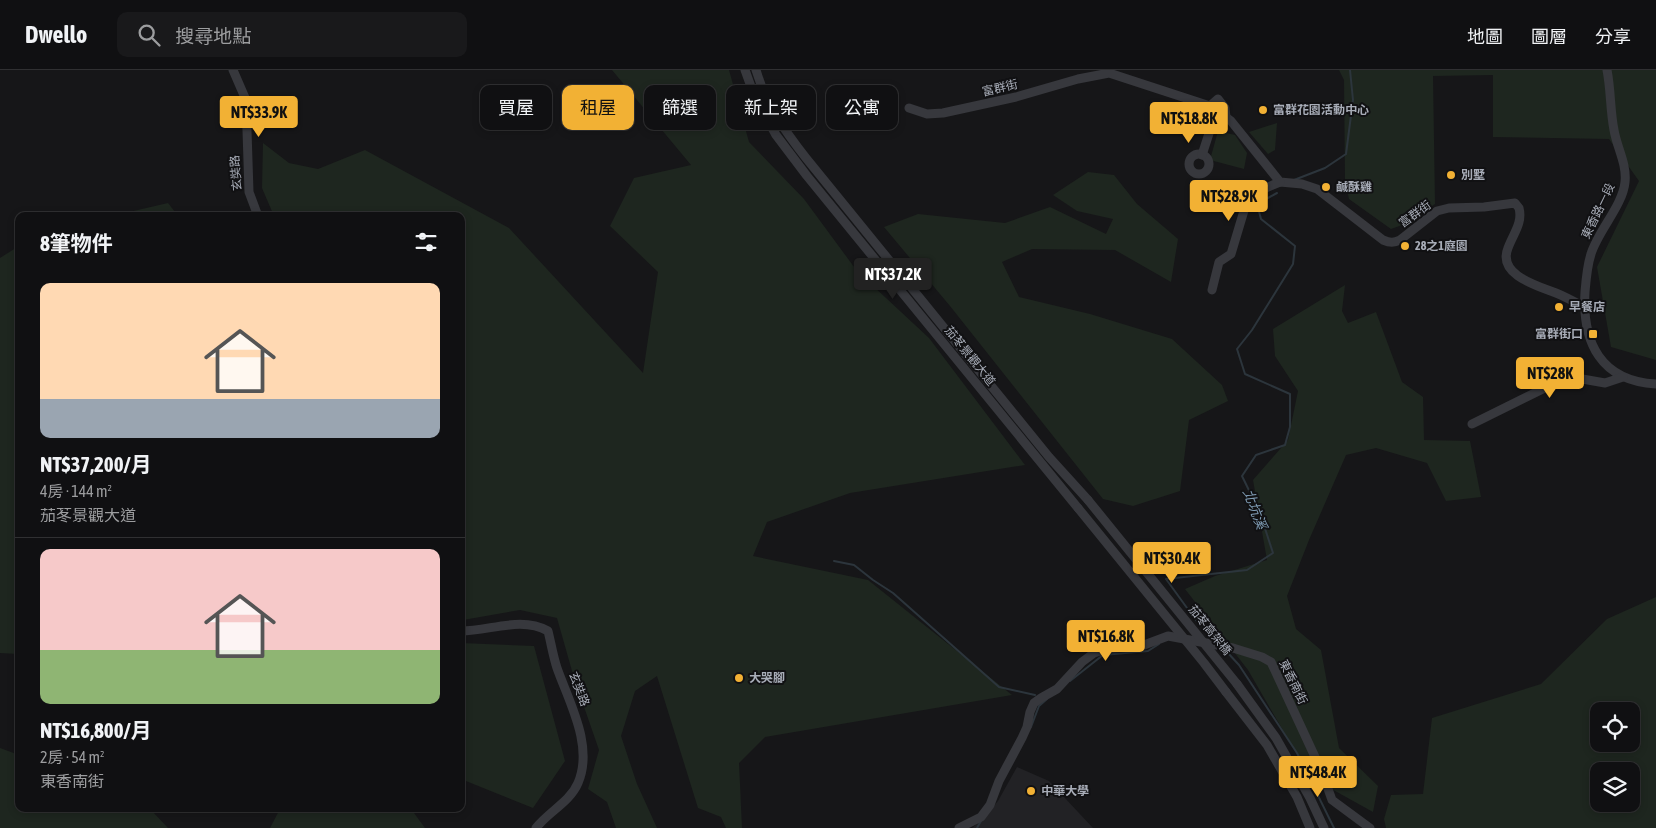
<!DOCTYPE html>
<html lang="zh-TW">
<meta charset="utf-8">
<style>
:root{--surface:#101012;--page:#19191b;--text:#f1f3f6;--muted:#9c9d9f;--line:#303032;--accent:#f2b134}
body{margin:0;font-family:"Asap Condensed","Noto Sans TC",sans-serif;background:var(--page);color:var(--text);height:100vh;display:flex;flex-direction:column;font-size:19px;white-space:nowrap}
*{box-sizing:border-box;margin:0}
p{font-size:16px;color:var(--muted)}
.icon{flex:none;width:28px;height:28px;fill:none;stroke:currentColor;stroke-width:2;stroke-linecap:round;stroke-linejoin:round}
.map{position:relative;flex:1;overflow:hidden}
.drawer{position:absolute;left:15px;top:142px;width:450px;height:600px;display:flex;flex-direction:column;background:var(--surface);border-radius:10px;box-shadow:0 2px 8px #0003,0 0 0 1px var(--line)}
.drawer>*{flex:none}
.hud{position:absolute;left:480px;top:15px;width:475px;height:45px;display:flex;gap:10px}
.fabs{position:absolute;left:1590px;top:632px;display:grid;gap:10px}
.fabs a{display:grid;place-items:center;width:50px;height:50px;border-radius:10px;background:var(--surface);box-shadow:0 2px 8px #0003,0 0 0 1px var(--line);font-size:25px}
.price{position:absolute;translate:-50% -42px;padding:0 11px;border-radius:5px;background:var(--accent);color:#111;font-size:16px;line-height:32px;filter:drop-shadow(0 1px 2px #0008)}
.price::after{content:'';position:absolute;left:50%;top:30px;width:15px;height:11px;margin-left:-8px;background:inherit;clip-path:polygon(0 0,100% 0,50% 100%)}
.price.on{background:#222;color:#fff}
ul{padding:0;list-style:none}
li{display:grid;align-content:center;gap:10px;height:265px;padding:0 25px}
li+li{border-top:1px solid var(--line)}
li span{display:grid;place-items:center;height:155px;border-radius:10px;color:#555}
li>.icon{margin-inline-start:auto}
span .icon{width:90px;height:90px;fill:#fffc;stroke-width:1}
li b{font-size:21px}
h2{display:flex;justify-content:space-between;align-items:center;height:60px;padding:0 25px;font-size:21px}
.chip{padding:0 18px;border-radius:10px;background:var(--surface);box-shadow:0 2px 8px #0003,0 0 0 1px var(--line);font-size:18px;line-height:45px}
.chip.on{background:var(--accent);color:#111}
header{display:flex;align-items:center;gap:30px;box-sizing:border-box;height:70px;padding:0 25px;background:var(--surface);border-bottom:1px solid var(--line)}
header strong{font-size:24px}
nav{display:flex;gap:28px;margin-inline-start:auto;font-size:18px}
.search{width:350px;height:45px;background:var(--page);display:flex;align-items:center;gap:12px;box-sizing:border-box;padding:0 18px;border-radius:10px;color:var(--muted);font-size:19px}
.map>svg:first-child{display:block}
.built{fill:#222225}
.green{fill:#1e261f;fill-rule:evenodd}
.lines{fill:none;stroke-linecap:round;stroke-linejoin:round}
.stream{stroke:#2c353c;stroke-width:2}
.minor{stroke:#37383d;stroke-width:9}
.minor-bridge{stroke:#37383d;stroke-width:9}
.poi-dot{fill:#f2b134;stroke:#111113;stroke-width:2}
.labels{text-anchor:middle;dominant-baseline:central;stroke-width:4;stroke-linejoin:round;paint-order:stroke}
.street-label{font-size:12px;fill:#a8adb8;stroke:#111113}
.poi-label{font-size:12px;font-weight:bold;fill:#a8adb8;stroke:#111113;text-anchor:start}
.water-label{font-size:14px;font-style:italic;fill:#7f9bb3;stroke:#111113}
</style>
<header>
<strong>Dwello</strong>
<div class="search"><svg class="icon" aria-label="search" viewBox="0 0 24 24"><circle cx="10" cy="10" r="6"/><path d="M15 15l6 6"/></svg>搜尋地點</div>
<nav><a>地圖</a><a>圖層</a><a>分享</a></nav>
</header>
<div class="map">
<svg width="1656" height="758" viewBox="0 0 1656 758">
<rect width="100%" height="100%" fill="#161618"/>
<path class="built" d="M1017,697l32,14 44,47h-121l11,-9 15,-18z"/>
<g class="green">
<path d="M612,0h117l20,72 55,57 53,72 72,67 96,127 -175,28 -83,29 -14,34 115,24 144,115 -247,42 -26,26 3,65h-16l-5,-11 -23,-9 -41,-132 -22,15 -14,45 16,48 20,44h-41l-9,-26 -19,-13 11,-39 -25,-72 -17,-60 -37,-8 -57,10 -2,-1v-403h-187l-12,-28 1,-45 26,20 29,6 47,-19 144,78 134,145 15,-101 -48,-46 24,-48 57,-13z"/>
<path d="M1339,0h317v290l-45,-13 -14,-80 42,-86 -30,-42 -116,-2v-62l-60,1 2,128 -30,20 -14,5 -42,-30 -4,-19 -1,-100z"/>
<path d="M1277,53l-2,27 -7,4 -19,-22z"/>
<path d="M1218,61l17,4 12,18 -3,16 -34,-9z"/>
<path d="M1088,102l26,3 23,29 41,35 -7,43 -56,-32 -83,-1 -30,13 17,35 71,17 82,25 50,46 6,16 -39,19 -9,71 -47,15 -30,-7 -153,-193 -66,-79 34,-13 87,9 45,-16 56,27 7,-15 -36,-8 -24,-16z"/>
<path d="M168,133l10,13h-66z"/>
<path d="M19,176v408l-19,-1v-395z"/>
<path d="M1345,215l-3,26 6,12 28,-11 26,70 21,15 1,43 46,1 11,56 -35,4 -19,-38 -51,-15 -30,7 -37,85 -22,56 9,33 25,21 18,98 39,38 -5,26 -63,-35 -62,-107 -63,-81 30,-13 52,-16 -14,-80 35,-40 10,-49 -23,-35 -2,-27z"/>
<path d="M1656,527v231h-270l-2,-9 7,-24 32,-1 9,-76 109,-34 66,-65zM1599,641h32v33h-32zM1599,701h32v33h-32z"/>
<path d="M461,573l73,3 31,115 -32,47 -72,-29z"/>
<path d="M0,678l19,7v54h131l18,19h-168z"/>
<path d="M280,739h131l14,19h-155z"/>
</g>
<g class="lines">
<g class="stream">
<path d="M1294,110l31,-12 21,-14 7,-54 -3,-30"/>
<path d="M834,491l20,4 19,15 20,13 106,94 36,8"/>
<path d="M1216,570l-21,-21 -29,-40 81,-9 26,-17 -13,-40 -18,-37 14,-21 29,-10 5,-18v-33l-45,-20 -8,-25 15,-19 41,-66 2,-18 -34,-27 -4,-15 20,-11"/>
<path d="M1227,582l12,13 58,88 37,75"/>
<path d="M1070,611l33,-26 45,-4 11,-7"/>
<path d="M1031,657l8,-21 8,-7"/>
<path d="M977,758l4,-7"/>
</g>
<g class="minor">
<path d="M233,0l13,30 3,92 9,24"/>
<path d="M745,0l9,25 22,40 31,41 271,332"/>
<path d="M756,0c10,34 28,60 50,88l243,299 39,43"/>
<path d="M1607,0c4,20 3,40 7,60 3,18 13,34 11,52 -2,23 -27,49 -34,72 -4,12 -5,26 -6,38 -3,51 16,89 71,92"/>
<path d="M909,38l18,6 16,-1 73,-16 62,-18 31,-6 101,33 8,-7 7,9 1,9"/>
<circle cx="1199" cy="94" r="10"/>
<path d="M1202,85l12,-37c6,-4 12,-1 17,3l49,61 22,2 15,5 66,51c7,3 11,3 17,0l37,-29 12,-3 35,-1 31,-4 4,5c4,15 -6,26 -11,40 -11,27 30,38 48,45 10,4 19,9 28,14"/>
<path d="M1212,220l7,-28 12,-8 15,-50 10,-12 24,-10"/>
<path d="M1472,354l87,-43 12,-4 34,6 18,-6"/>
<path d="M461,561c29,0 60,-15 87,0 3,12 5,25 9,37 12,34 37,78 21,115 -8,19 -30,29 -42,45"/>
<path d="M1237,614l39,54 34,60 14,30"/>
<path d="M1226,622l41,53 30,52 13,31"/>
<path d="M959,758l22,-11 9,-12 9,-24 23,-43 5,-11 3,-15 4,-9 7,-5 16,-9 25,-27 12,-9 13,-4 37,-4 24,-9 65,12 29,9 9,5 51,110 10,28 38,28"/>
</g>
<g class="minor-bridge">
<path d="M1088,430l149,184"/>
<path d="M1078,438l126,155 22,29"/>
</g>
</g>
<g class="poi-dot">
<circle cx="1263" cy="40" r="5"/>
<circle cx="1451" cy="105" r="5"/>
<circle cx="1326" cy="117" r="5"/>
<circle cx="1405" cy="176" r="5"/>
<circle cx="1559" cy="237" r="5"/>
<rect x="1588" y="259" width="10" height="10" rx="2.5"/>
<circle cx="739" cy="608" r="5"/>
<circle cx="1031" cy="721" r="5"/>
</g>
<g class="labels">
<g class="street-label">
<text transform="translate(1000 18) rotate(-13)">富群街</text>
<text transform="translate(236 103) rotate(-95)">玄奘路</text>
<text transform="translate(1598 141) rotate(-64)">東香路一段</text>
<text transform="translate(1415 144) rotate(-36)">富群街</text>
<text transform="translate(970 286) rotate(51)">茄苳景觀大道</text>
<text transform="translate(1210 560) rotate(51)">茄苳高架橋</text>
<text transform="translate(1293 612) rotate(64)">東香南街</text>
<text transform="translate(579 619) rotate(69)">玄奘路</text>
</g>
<g class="poi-label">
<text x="1273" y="40">富群花園活動中心</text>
<text x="1461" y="105">別墅</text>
<text x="1336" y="117">鹹酥雞</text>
<text x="1415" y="176">28之1庭園</text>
<text x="1569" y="237">早餐店</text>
<text x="1583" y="264" text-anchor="end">富群街口</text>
<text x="749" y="608">大哭腳</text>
<text x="1041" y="721">中華大學</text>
</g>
<g class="water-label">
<text transform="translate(1255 439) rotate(69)">北坑溪</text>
</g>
</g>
</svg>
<div class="fabs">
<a><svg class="icon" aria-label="locate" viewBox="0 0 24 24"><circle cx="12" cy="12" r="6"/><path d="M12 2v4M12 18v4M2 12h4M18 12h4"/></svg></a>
<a><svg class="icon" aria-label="layers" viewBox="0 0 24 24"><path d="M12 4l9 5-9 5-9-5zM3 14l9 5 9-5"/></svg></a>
</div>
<b class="price" style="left:259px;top:68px">NT$33.9K</b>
<b class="price" style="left:1189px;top:74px">NT$18.8K</b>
<b class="price" style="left:1229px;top:152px">NT$28.9K</b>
<b class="price on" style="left:893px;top:230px">NT$37.2K</b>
<b class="price" style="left:1550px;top:329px">NT$28K</b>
<b class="price" style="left:1172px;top:514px">NT$30.4K</b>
<b class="price" style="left:1106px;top:592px">NT$16.8K</b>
<b class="price" style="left:1318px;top:728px">NT$48.4K</b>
<div class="hud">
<a class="chip">買屋</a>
<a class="chip on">租屋</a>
<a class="chip">篩選</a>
<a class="chip">新上架</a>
<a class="chip">公寓</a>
</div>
<section class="drawer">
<h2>8筆物件<svg class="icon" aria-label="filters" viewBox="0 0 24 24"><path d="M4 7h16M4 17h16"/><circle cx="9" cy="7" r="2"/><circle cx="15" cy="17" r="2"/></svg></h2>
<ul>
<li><span style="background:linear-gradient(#ffd9b3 75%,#9aa5b1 0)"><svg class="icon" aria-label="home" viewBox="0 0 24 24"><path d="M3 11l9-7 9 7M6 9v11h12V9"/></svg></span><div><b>NT$37,200/月</b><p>4房 · 144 m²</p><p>茄苳景觀大道</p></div></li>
<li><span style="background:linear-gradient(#f6c9c9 65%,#8fb573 0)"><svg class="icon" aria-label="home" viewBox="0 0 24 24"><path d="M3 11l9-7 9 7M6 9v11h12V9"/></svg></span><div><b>NT$16,800/月</b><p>2房 · 54 m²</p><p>東香南街</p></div></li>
</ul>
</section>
</div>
